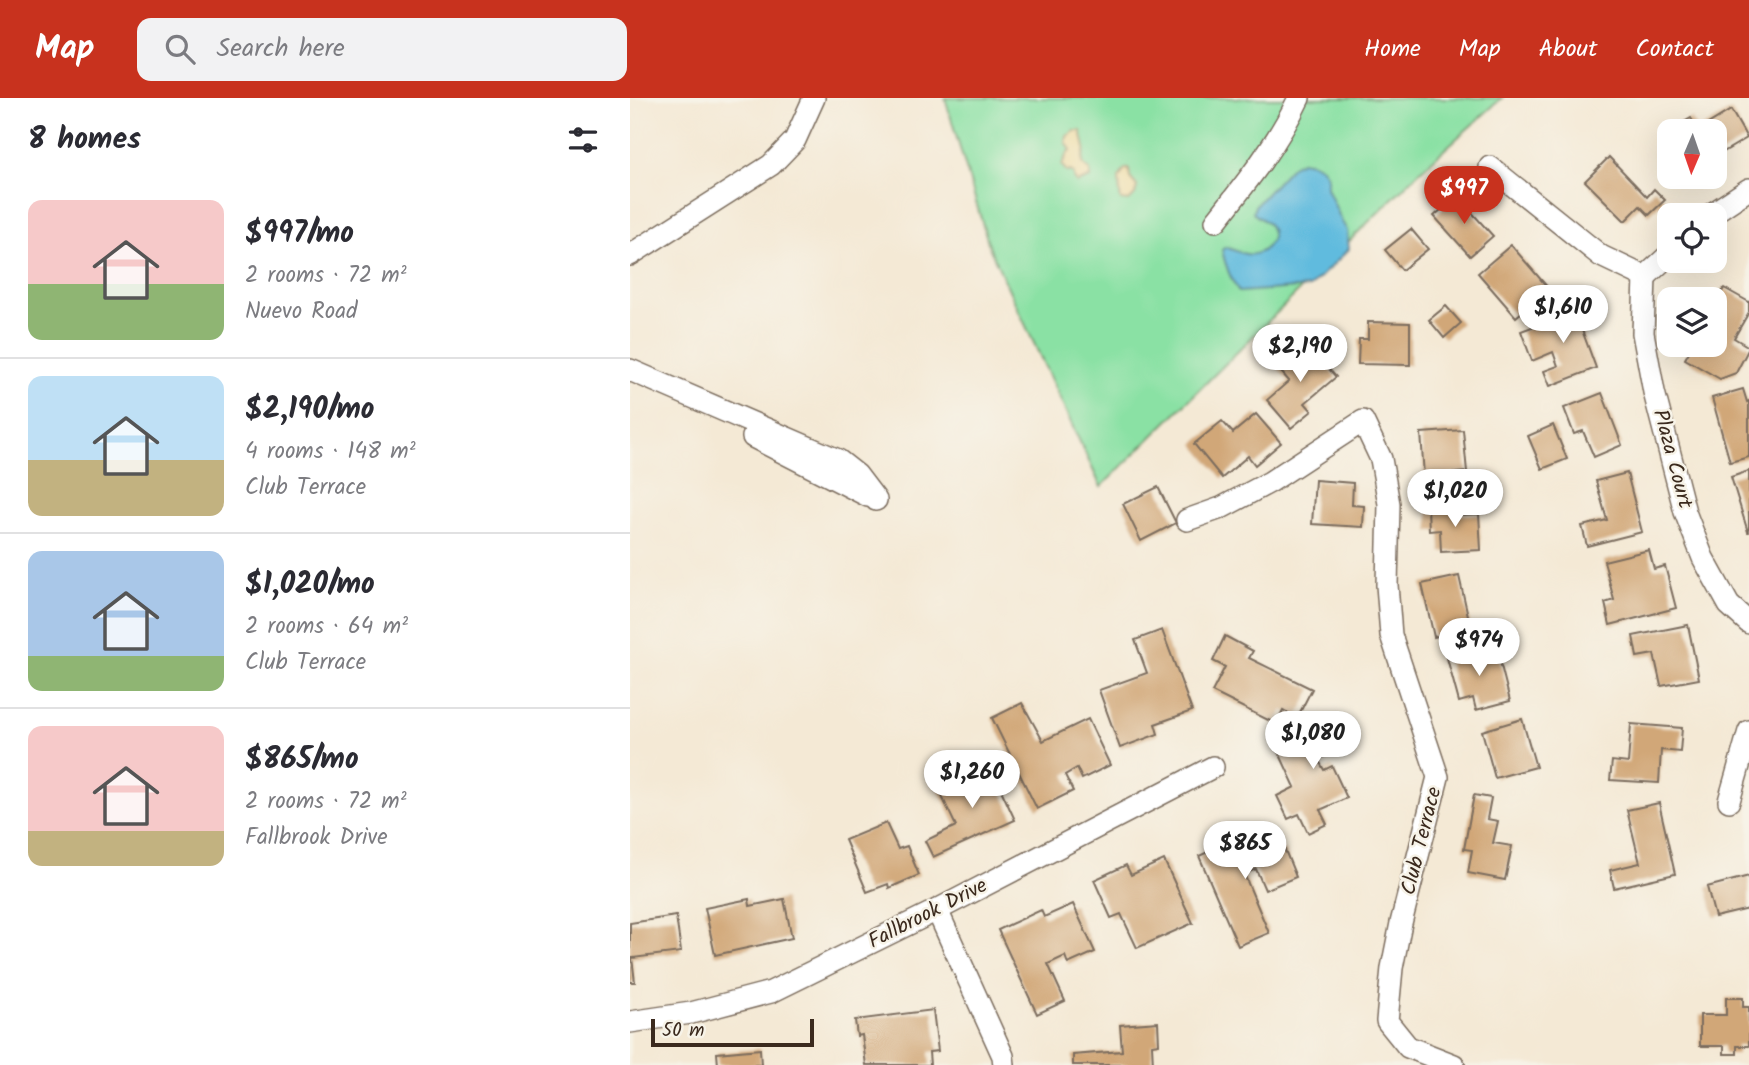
<!DOCTYPE html>
<meta charset="utf-8">
<style>
:root{--surface:#fff;--page:#f2f2f3;--text:#2b2b33;--muted:#7c7c81;--line:#e1e1e2;--accent:#c8321e}
body{margin:0;font-family:Kalam,sans-serif;background:var(--page);color:var(--text);height:100vh;display:flex;flex-direction:column;font-size:26px;white-space:nowrap}
*{box-sizing:border-box;margin:0}
p{font-size:23px;color:var(--muted)}
.icon{flex:none;width:38px;height:38px;fill:none;stroke:currentColor;stroke-width:2;stroke-linecap:round;stroke-linejoin:round}
.map{position:relative;flex:1;overflow:hidden}
.details{display:flex;flex-direction:column;background:var(--surface);width:630px}
.details>*{flex:none}
.needle{width:46px;rotate:182deg}
.tools{position:absolute;left:1027px;top:21px;display:grid;gap:14px}
.tools a{display:grid;place-items:center;width:70px;height:70px;border-radius:14px;background:var(--surface);box-shadow:0 7px 28px #0002;font-size:35px}
.scale{position:absolute;left:21px;bottom:18px;width:163px;box-sizing:border-box;padding-left:7px;border:4px solid #3b2a1e;border-top:0;font-size:19px;line-height:24px;white-space:nowrap;color:#3b2a1e;-webkit-text-stroke:5px #f7f3e8;paint-order:stroke}
.price{position:absolute;translate:-50% -60px;padding:0 16px;border-radius:24px;background:#fff;color:#222;font-size:23px;line-height:46px;filter:drop-shadow(0 2px 4px #0008)}
.price::after{content:'';position:absolute;left:50%;top:42px;width:21px;height:16px;margin-left:-10px;background:inherit;clip-path:polygon(0 0,100% 0,50% 100%)}
.price.on{background:var(--accent);color:#fff}
ul{padding:0;list-style:none}
li{display:flex;align-items:center;gap:21px;height:175px;padding:0 28px}
li+li{border-top:2px solid var(--line)}
li span{display:grid;place-items:center;flex:none;width:196px;height:140px;border-radius:14px;color:#555}
li>.icon{margin-inline-start:auto}
span .icon{width:84px;height:84px;fill:#fffc;stroke-width:1}
li b{font-size:30px}
h2{display:flex;justify-content:space-between;align-items:center;height:84px;padding:0 28px;font-size:30px}
header{display:flex;align-items:center;gap:42px;box-sizing:border-box;height:98px;padding:0 35px;background:var(--accent);color:#fff}
header strong{font-size:33px}
nav{display:flex;gap:38px;margin-inline-start:auto;font-size:24px}
.search{width:490px;height:63px;background:var(--page);display:flex;align-items:center;gap:18px;box-sizing:border-box;padding:0 24px;border-radius:14px;color:var(--muted);font-size:26px}
main{display:flex;flex:1;min-height:0}
.map>svg:first-child{display:block}
.green{fill:#8ae1a4;stroke:#628661;stroke-width:2}
.sand{fill:#eeda9e;stroke:#94825e;stroke-width:2}
.water{fill:#60bbde;stroke:#4e727e;stroke-width:2}
.building{fill:#d1a778}
.lines{fill:none;stroke-linecap:round;stroke-linejoin:round}
.minor-casing{stroke:#7c6d5e;stroke-width:24}
.minor{stroke:#fff;stroke-width:21}
.labels{text-anchor:middle;dominant-baseline:central;stroke-width:5;stroke-linejoin:round;paint-order:stroke}
.street-label{font-size:21px;fill:#3b2a1e;stroke:#f7f3e8}
</style>
<header>
<strong>Map</strong>
<div class="search"><svg class="icon" aria-label="search" viewBox="0 0 24 24"><circle cx="10" cy="10" r="6"/><path d="M15 15l6 6"/></svg>Search here</div>
<nav><a>Home</a><a>Map</a><a>About</a><a>Contact</a></nav>
</header>
<main>
<section class="details">
<h2>8 homes<svg class="icon" aria-label="filters" viewBox="0 0 24 24"><path d="M4 7h16M4 17h16"/><circle cx="9" cy="7" r="2"/><circle cx="15" cy="17" r="2"/></svg></h2>
<ul>
<li><span style="background:linear-gradient(#f6c9c9 60%,#8fb573 0)"><svg class="icon" aria-label="home" viewBox="0 0 24 24"><path d="M3 11l9-7 9 7M6 9v11h12V9"/></svg></span><div><b>$997/mo</b><p>2 rooms · 72 m²</p><p>Nuevo Road</p></div></li>
<li><span style="background:linear-gradient(#bfe0f5 60%,#c2b280 0)"><svg class="icon" aria-label="home" viewBox="0 0 24 24"><path d="M3 11l9-7 9 7M6 9v11h12V9"/></svg></span><div><b>$2,190/mo</b><p>4 rooms · 148 m²</p><p>Club Terrace</p></div></li>
<li><span style="background:linear-gradient(#a9c7e8 75%,#8fb573 0)"><svg class="icon" aria-label="home" viewBox="0 0 24 24"><path d="M3 11l9-7 9 7M6 9v11h12V9"/></svg></span><div><b>$1,020/mo</b><p>2 rooms · 64 m²</p><p>Club Terrace</p></div></li>
<li><span style="background:linear-gradient(#f6c9c9 75%,#c2b280 0)"><svg class="icon" aria-label="home" viewBox="0 0 24 24"><path d="M3 11l9-7 9 7M6 9v11h12V9"/></svg></span><div><b>$865/mo</b><p>2 rooms · 72 m²</p><p>Fallbrook Drive</p></div></li>
</ul>
</section>
<div class="map">
<svg width="1119" height="967" viewBox="0 0 1119 967">
<rect width="100%" height="100%" fill="#f7f3e8"/>
<filter id="ink" filterUnits="userSpaceOnUse"><feTurbulence type="fractalNoise" baseFrequency=".0143" numOctaves="2"/><feDisplacementMap in="SourceGraphic" scale="14" xChannelSelector="R" yChannelSelector="G"/><feConvolveMatrix kernelMatrix="1 2 1 2 8 2 1 2 1" color-interpolation-filters="sRGB"/></filter>
<filter id="wash" filterUnits="userSpaceOnUse"><feTurbulence type="fractalNoise" baseFrequency=".00686" numOctaves="4" result="noise"/><feDisplacementMap in="SourceGraphic" scale="28" xChannelSelector="R" yChannelSelector="G"/><feGaussianBlur stdDeviation="1.57" result="paint"/><feColorMatrix in="noise" values="0 0 0 0 0 0 0 0 0 0 0 0 0 0 0 0 0 1.4 0 .05"/><feComposite in="paint" operator="in"/></filter>
<g filter="url(#wash)">
<rect width="100%" height="100%" fill="#f4e9d5"/>
<path class="green" d="M315,0h557l-85,76 -316,313 -111,-238z"/>
<g class="sand">
<path d="M445,33h6l4,17c-2,10 -6,16 5,22v8l-13,5 -3,-5v-4l-3,-3 -4,1 -5,-7 5,-11 4,-4 -5,-8 1,-6z"/>
<path d="M495,71h4l1,9 7,8 -2,9 -6,6 -8,-1c-1,-2 -2,-18 -2,-22z"/>
</g>
<path class="water" d="M671,63l12,2 9,5 5,8v12l15,34 5,8 2,19 -39,38 -71,5c-8,-12 -14,-28 -17,-42l3,-3c7,2 14,6 21,7 15,3 32,-12 24,-27 -3,-7 -12,-9 -17,-14l2,-7 37,-40z"/>
<g id="blocks">
<g class="building">
<path d="M1101,12l16,28 -32,19v-26h-37l-3,-4 16,-9 7,12z"/>
<path d="M979,59l38,40 7,-8 11,11 -16,15 -9,-9 -15,15 -40,-40z"/>
<path d="M827,98l36,40 -23,20 -36,-40z"/>
<path d="M781,131l17,20 -26,21 -17,-20z"/>
<path d="M881,147l38,44 -33,28 -38,-44z"/>
<path d="M1094,190l25,14v10l-15,26 15,9v1l-13,25 -16,6 -35,-20 8,-14h22v-40z"/>
<path d="M816,208l15,17 -17,15 -15,-18z"/>
<path d="M958,208l7,19 -13,5 14,38 -46,18 -6,-15 14,-5 -5,-14 -21,9 -11,-30z"/>
<path d="M738,224l42,1v42l-52,-1 1,-25h9z"/>
<path d="M675,244l31,35 -31,26 7,8 -21,17 -24,-28 22,-19 -13,-15z"/>
<path d="M1113,291l4,13 2,-1v56l-19,5 -18,-64z"/>
<path d="M972,295l20,52 -28,12 -11,-26 -9,3 -10,-26z"/>
<path d="M626,316l25,29 -26,22 -7,-9 -26,22 -28,-34 28,-23 11,12z"/>
<path d="M923,327l14,34 -25,10 -14,-33z"/>
<path d="M833,332l4,42 -43,4 -3,-43z"/>
<path d="M1119,373v61h-1l-17,-55z"/>
<path d="M997,375l15,59 -55,14 -5,-20 25,-6 -11,-39z"/>
<path d="M685,382l38,3 -1,22 12,1 -1,21 -51,-3z"/>
<path d="M528,389l18,36 -35,18 -18,-37z"/>
<path d="M826,407l1,10 22,-1 2,36 -40,2 -1,-22 -11,1 -1,-24z"/>
<path d="M1019,452l5,19 11,-3 11,42 -66,17 -5,-22 9,-3 -10,-39z"/>
<path d="M829,478l12,53 -37,8 -12,-53z"/>
<path d="M1058,527l11,54 -38,7 -7,-32 -17,3 -4,-21z"/>
<path d="M532,532l30,81 -37,13 3,10 -38,14 -21,-58 48,-17 -12,-33z"/>
<path d="M595,538l28,15 -4,7 63,31 -15,29 -14,-8 -7,14 -64,-32 13,-25 -12,-6z"/>
<path d="M866,548l14,55 -34,9 -3,-12 -14,4 -12,-44z"/>
<path d="M392,605l21,38 45,-22 22,46 -28,14 -5,-11 -12,7 8,16 -36,18 -45,-91z"/>
<path d="M709,616l14,29 -35,16 6,11 8,-4 15,32 -27,12 7,14 -19,9 -9,-19 -11,5 -11,-23 18,-9 -20,-43z"/>
<path d="M892,621l14,48 -41,11 -13,-47z"/>
<path d="M1001,626l51,4 -2,24 -19,-2 -2,33 -49,-3 2,-19 16,2z"/>
<path d="M359,666l26,56 -82,37 -8,-16 31,-15 -18,-38z"/>
<path d="M844,697l17,3 -4,21 11,2 -5,22 19,3 -7,34 -37,-7 4,-23 -8,-1z"/>
<path d="M1029,705l16,71 -61,14 -4,-18 30,-7 -13,-53z"/>
<path d="M256,725l12,26 9,-3 12,29 -30,13 -1,-4 -21,8 -22,-52z"/>
<path d="M629,731l12,27 14,-6 11,27 -31,13 -9,-21 -12,5 25,59 -31,13 -39,-90z"/>
<path d="M534,762l29,63 -56,25 -16,-34 -10,4 -17,-38 32,-15 5,10z"/>
<path d="M1119,778v33l-34,8 -8,-30z"/>
<path d="M119,801l1,7 34,-7 8,39 -77,17 -10,-47z"/>
<path d="M443,806l22,48 -27,12 -3,-8 -17,8 17,37 -28,13 -39,-84 43,-20 3,7z"/>
<path d="M46,818l5,36 -49,6 3,24h-5v-59z"/>
<path d="M1096,900h17v9h6v39h-12v8h-13v-8h-24v-31h26z"/>
<path d="M303,912l5,41 -9,1 1,13h-64l-4,-30 -5,1 -2,-16z"/>
<path d="M528,924l1,22 -7,1 1,20h-80v-10l49,-4 -2,-26z"/>
<path d="M130,951l1,16h-43l-1,-12z"/>
</g>
</g>
</g>
<g filter="url(#ink)">
<use href="#blocks" fill-opacity="0" stroke="#7c6d5e" stroke-width="2"/>
<g class="lines">
<g class="minor-casing">
<g id="minor">
<path d="M860,69l111,89 44,21"/>
<path d="M1080,117l39,-26"/>
<path d="M586,123c31,-39 62,-78 83,-123"/>
<path d="M0,157l141,-90 24,-25 19,-42"/>
<path d="M1015,179l-2,56 11,59 31,120 18,46 26,47 20,18"/>
<path d="M1015,179l25,-23"/>
<path d="M0,272l208,90 19,15 19,25"/>
<path d="M123,339l115,59"/>
<path d="M557,422l34,-12 49,-26 93,-61 18,38 8,45 -2,81 4,50 47,142 -37,146 -9,45 -5,53 21,26 46,18"/>
<path d="M1099,703l20,-70"/>
<path d="M307,812l66,146 1,9"/>
<path d="M0,924l61,-9 80,-21 166,-82 276,-143"/>
</g>
</g>
<use href="#minor" class="minor"/>
</g>
</g>
<g class="labels">
<g class="street-label">
<text transform="translate(1042 361) rotate(75)">Plaza Court</text>
<text transform="translate(792 743) rotate(-76)">Club Terrace</text>
<text transform="translate(298 816) rotate(-27)">Fallbrook Drive</text>
</g>
</g>
</svg>
<div class="tools">
<a><svg class="needle" viewBox="-14 -14 28 28"><path d="M0-13l5 13h-10z" fill="#e53935"/><path d="M0 13l5-13h-10z" fill="#7c7c81"/></svg></a>
<a><svg class="icon" aria-label="locate" viewBox="0 0 24 24"><circle cx="12" cy="12" r="6"/><path d="M12 2v4M12 18v4M2 12h4M18 12h4"/></svg></a>
<a><svg class="icon" aria-label="layers" viewBox="0 0 24 24"><path d="M12 4l9 5-9 5-9-5zM3 14l9 5 9-5"/></svg></a>
</div>
<div class="scale">50 m</div>
<b class="price on" style="left:834px;top:128px">$997</b>
<b class="price" style="left:933px;top:247px">$1,610</b>
<b class="price" style="left:670px;top:286px">$2,190</b>
<b class="price" style="left:825px;top:431px">$1,020</b>
<b class="price" style="left:849px;top:580px">$974</b>
<b class="price" style="left:683px;top:673px">$1,080</b>
<b class="price" style="left:342px;top:712px">$1,260</b>
<b class="price" style="left:615px;top:783px">$865</b>
</div>
</main>
